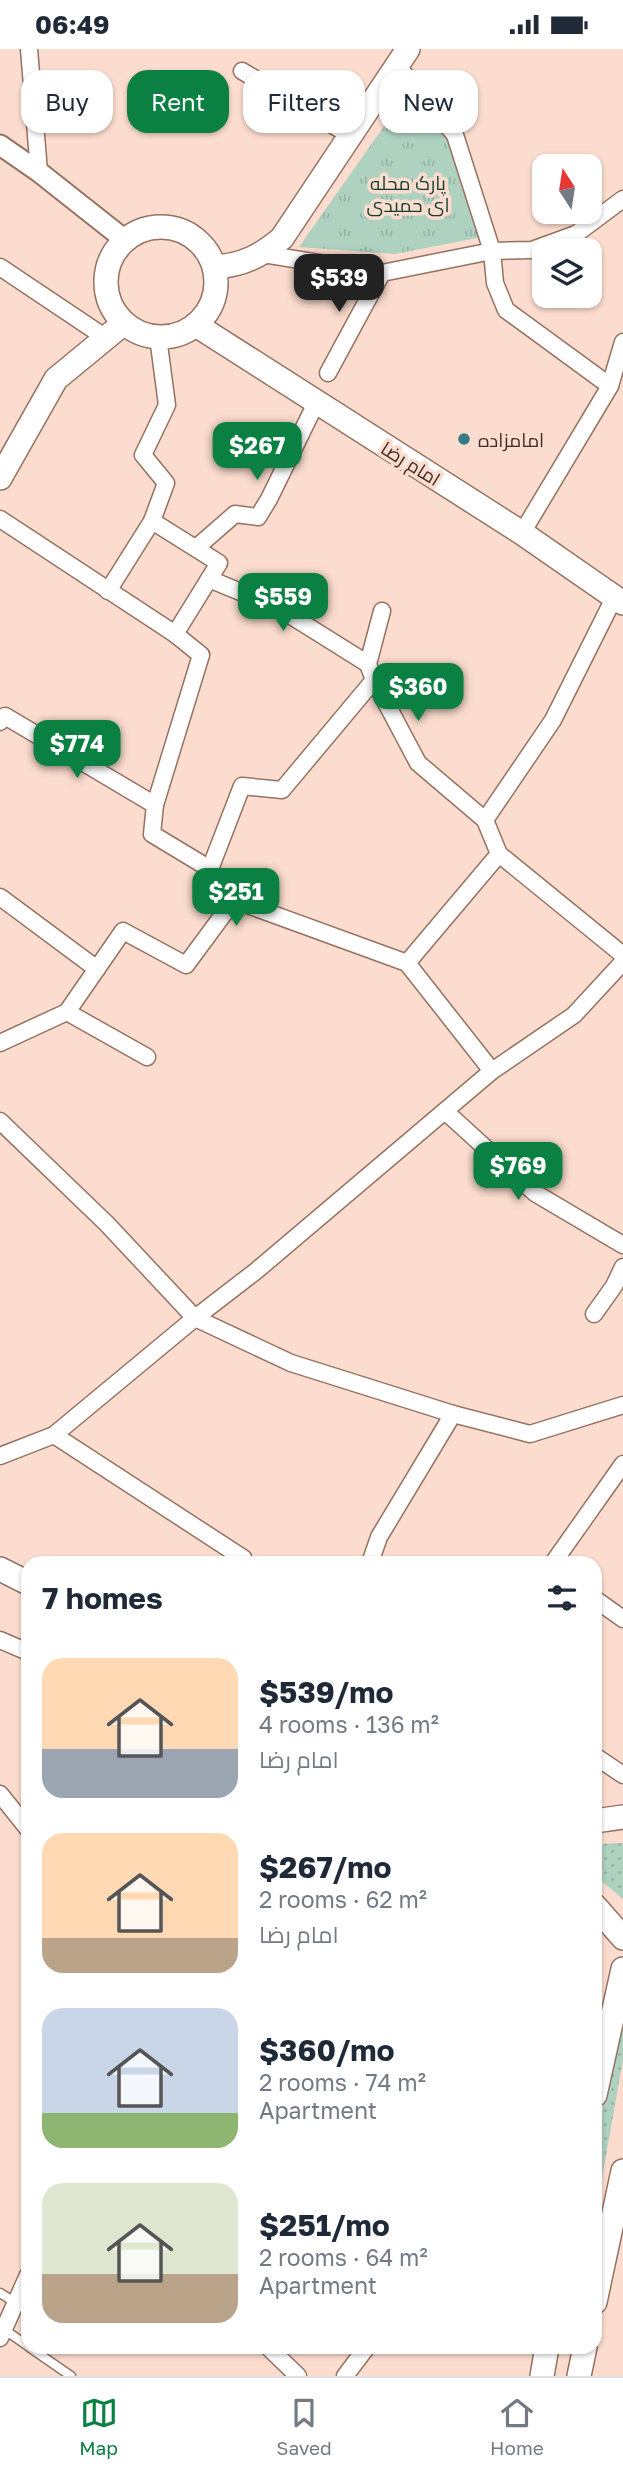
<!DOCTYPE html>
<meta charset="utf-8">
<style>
:root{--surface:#fff;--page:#f2f2f3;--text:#1f2937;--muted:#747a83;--line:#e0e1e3;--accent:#0b8043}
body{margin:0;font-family:"Golos Text",Cairo,sans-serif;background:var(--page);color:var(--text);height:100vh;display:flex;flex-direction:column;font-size:26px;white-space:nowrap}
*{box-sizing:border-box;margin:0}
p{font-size:23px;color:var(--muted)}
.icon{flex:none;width:38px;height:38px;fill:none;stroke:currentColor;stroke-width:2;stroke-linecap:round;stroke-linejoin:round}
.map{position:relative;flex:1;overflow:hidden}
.drawer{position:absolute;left:21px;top:1507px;width:581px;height:798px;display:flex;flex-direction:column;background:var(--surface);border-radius:21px;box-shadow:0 2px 5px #0004}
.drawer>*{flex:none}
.banner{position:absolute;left:21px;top:21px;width:581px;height:63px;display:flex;gap:14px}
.needle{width:46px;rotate:348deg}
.fabs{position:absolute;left:532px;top:105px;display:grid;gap:14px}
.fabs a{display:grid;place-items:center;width:70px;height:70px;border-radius:14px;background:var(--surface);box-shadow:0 2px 5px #0004;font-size:35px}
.price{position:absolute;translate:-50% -60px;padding:0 16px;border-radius:14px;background:var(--accent);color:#fff;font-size:23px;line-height:46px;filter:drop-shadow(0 2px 4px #0008)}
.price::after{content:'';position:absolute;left:50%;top:42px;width:21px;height:16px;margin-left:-10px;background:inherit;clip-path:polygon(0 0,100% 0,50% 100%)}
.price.active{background:#222;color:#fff}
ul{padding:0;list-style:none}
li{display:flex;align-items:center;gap:21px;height:175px;padding:0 21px}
li span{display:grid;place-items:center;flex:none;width:196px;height:140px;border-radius:21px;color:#555}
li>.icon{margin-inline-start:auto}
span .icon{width:84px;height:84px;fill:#fffc;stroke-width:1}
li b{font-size:30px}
h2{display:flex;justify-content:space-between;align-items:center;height:84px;padding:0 21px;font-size:30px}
.chip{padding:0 24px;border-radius:21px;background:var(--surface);box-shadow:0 2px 5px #0004;font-size:24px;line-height:63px}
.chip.active{background:var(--accent);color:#fff}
.status{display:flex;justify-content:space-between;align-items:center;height:49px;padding:0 35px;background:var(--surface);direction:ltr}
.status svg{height:19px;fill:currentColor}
.menu{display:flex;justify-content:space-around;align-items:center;height:98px;border-top:2px solid var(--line);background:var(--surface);font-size:19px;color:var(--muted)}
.menu a{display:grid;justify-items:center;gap:4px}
.menu .active{color:var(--accent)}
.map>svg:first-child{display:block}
.grass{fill:url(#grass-dots)}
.park{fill:url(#park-tufts)}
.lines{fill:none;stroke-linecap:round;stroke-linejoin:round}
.service-casing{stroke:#957262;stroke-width:11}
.minor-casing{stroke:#957262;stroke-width:19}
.tertiary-casing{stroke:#957262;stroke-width:23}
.secondary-casing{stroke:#957262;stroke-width:26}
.service{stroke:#fff;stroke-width:8}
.minor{stroke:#fff;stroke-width:16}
.tertiary{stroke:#fff;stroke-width:19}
.secondary{stroke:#fff;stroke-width:23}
.poi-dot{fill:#337b83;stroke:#fbdcce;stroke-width:2.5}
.labels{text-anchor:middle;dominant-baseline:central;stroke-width:7;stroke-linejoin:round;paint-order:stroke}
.park-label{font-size:19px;fill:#113f2e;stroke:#fbdcce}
.poi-label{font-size:19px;fill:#3d2e27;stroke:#fbdcce;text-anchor:start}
.street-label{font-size:19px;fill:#3d2e27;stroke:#fbdcce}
</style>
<div class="status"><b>06:49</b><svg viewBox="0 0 49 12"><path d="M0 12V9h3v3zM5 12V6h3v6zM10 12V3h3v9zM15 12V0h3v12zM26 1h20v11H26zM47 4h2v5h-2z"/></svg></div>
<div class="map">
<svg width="623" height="2327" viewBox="0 0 623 2327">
<defs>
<pattern id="grass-dots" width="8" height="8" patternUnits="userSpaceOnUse" patternTransform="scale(1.75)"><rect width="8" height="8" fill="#aed1c0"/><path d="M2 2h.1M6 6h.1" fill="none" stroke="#97b4a5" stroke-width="1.8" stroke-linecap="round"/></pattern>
<pattern id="park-tufts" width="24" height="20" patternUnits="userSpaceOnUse" patternTransform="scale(1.75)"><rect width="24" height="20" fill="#aed1c0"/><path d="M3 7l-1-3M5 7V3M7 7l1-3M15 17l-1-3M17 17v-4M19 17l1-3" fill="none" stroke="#97b4a5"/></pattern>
</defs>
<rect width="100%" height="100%" fill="#fbdcce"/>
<g class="grass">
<path d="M623,1794v56l-28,-23v-32z"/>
<path d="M623,1954v57l-28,157v-54l22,-155z"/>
</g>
<path class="park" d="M413,36l31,42 32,75 6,35 -87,17 -96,-7z"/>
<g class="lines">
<g class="service-casing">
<g id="service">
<path d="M0,2244l16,10"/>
<path d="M5,2281l23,16"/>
<path d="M29,2298l42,29"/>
</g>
</g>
<g class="minor-casing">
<g id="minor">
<path d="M29,0l10,123"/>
<path d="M242,22l109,65"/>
<path d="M263,205l119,19 110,-22 -37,-116 -59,-71"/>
<path d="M0,218l106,71"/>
<path d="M328,324l54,-100"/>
<path d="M610,337l13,-44"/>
<path d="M0,470l175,115 26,21 -46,150 -3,29 58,35 24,31"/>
<path d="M152,472l67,42 -44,71"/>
<path d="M522,484l88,-147 -104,-76 -11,-27 -3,-32 40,-1 44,-16 47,-35"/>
<path d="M196,499l39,-34 23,3 11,-18 47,-96"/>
<path d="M209,530l68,28 91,57"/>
<path d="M108,542l44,-70 14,-38 -23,-28 24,-50 -9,-68"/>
<path d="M382,562l-14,53 6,16 44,83 67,57 14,34 124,101"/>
<path d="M0,673l5,-6 150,89"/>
<path d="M485,771l68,-100 61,-122"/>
<path d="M210,820l32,-83 40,4 92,-110"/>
<path d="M0,848l97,72"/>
<path d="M407,914l92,-109"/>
<path d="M67,963l80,45"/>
<path d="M0,994l67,-31 56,-81 63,34 48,-65 173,63 85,108"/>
<path d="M446,1063l89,81 88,52"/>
<path d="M0,1072l107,103 88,94 96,45 162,51"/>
<path d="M594,1265l20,-28 9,-19"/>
<path d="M54,1386l189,123 -1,5"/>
<path d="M0,1407l54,-21 141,-117 61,-47 236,-200 82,-56 49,-53"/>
<path d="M370,1514l9,-26 74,-123 77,20 93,-29"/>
<path d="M553,1514l70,-99"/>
<path d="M595,1550l28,20"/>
<path d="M0,1591l28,12"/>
<path d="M595,1707l28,19"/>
<path d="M0,1745l28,35"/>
<path d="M0,2289l28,-63"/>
<path d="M268,2298l30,29"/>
<path d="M345,2327l22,-29"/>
</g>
</g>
<g class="tertiary-casing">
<path id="tertiary" d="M0,96l39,27 86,68"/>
</g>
<g class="secondary-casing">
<g id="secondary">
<circle cx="161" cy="233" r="55"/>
<path d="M215,218c28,-2 46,-11 67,-29l126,-189"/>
<path d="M196,276l326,208 101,70"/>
<path d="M0,429l56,-99 68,-56"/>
<path d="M0,1520l28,14"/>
<path d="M595,1772l28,-4"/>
<path d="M595,1857l28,32"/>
<path d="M595,2046l28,-126"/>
<path d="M595,2253l28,-131"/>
<path d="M542,2327l5,-29"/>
<path d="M579,2327l6,-29"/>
</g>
</g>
<use href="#service" class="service"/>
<use href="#minor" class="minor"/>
<use href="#tertiary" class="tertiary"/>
<use href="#secondary" class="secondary"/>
</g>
<circle class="poi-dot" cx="464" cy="390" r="7"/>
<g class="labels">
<g class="park-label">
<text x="408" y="133">پارک محله<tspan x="408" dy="22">ای حمیدی</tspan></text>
</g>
<g class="poi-label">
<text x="478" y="390">امامزاده</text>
</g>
<g class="street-label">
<text transform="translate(411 414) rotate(32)">امام رضا</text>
</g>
</g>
</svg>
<div class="fabs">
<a><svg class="needle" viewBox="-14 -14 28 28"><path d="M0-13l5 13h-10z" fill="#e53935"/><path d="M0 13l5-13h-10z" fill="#747a83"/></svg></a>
<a><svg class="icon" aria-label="layers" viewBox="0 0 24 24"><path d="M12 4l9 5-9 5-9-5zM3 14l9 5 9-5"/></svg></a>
</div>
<b class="price active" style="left:339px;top:265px">$539</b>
<b class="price" style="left:257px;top:433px">$267</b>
<b class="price" style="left:283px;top:584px">$559</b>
<b class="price" style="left:418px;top:674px">$360</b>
<b class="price" style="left:77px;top:731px">$774</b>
<b class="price" style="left:236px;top:879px">$251</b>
<b class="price" style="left:518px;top:1153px">$769</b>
<div class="banner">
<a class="chip">Buy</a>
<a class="chip active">Rent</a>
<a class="chip">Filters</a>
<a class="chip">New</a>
</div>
<section class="drawer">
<h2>7 homes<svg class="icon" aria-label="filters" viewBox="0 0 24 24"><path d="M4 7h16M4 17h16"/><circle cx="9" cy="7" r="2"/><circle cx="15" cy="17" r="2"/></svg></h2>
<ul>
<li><span style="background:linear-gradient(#ffd9b3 65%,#9aa5b1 0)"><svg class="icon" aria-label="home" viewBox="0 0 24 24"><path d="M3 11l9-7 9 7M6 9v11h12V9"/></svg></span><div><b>$539/mo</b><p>4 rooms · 136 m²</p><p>امام رضا</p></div></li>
<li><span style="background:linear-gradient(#ffd9b3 75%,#b9a48a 0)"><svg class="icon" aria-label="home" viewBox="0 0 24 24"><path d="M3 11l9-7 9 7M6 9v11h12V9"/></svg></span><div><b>$267/mo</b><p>2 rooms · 62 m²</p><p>امام رضا</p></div></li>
<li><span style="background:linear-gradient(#c9d6e8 75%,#8fb573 0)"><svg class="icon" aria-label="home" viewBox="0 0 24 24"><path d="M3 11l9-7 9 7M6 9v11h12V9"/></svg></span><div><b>$360/mo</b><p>2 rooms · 74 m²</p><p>Apartment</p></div></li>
<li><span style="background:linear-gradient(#dfe7d0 65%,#b9a48a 0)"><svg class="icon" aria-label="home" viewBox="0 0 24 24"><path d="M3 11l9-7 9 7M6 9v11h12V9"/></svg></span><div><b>$251/mo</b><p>2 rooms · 64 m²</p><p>Apartment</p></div></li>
</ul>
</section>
</div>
<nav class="menu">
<a class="active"><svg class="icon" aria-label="map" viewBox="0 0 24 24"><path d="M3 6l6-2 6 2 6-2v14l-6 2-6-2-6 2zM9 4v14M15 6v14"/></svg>Map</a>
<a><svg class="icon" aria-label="saved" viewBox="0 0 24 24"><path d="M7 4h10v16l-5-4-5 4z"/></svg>Saved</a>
<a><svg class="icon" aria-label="home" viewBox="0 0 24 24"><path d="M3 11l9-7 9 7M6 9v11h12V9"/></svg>Home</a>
</nav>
